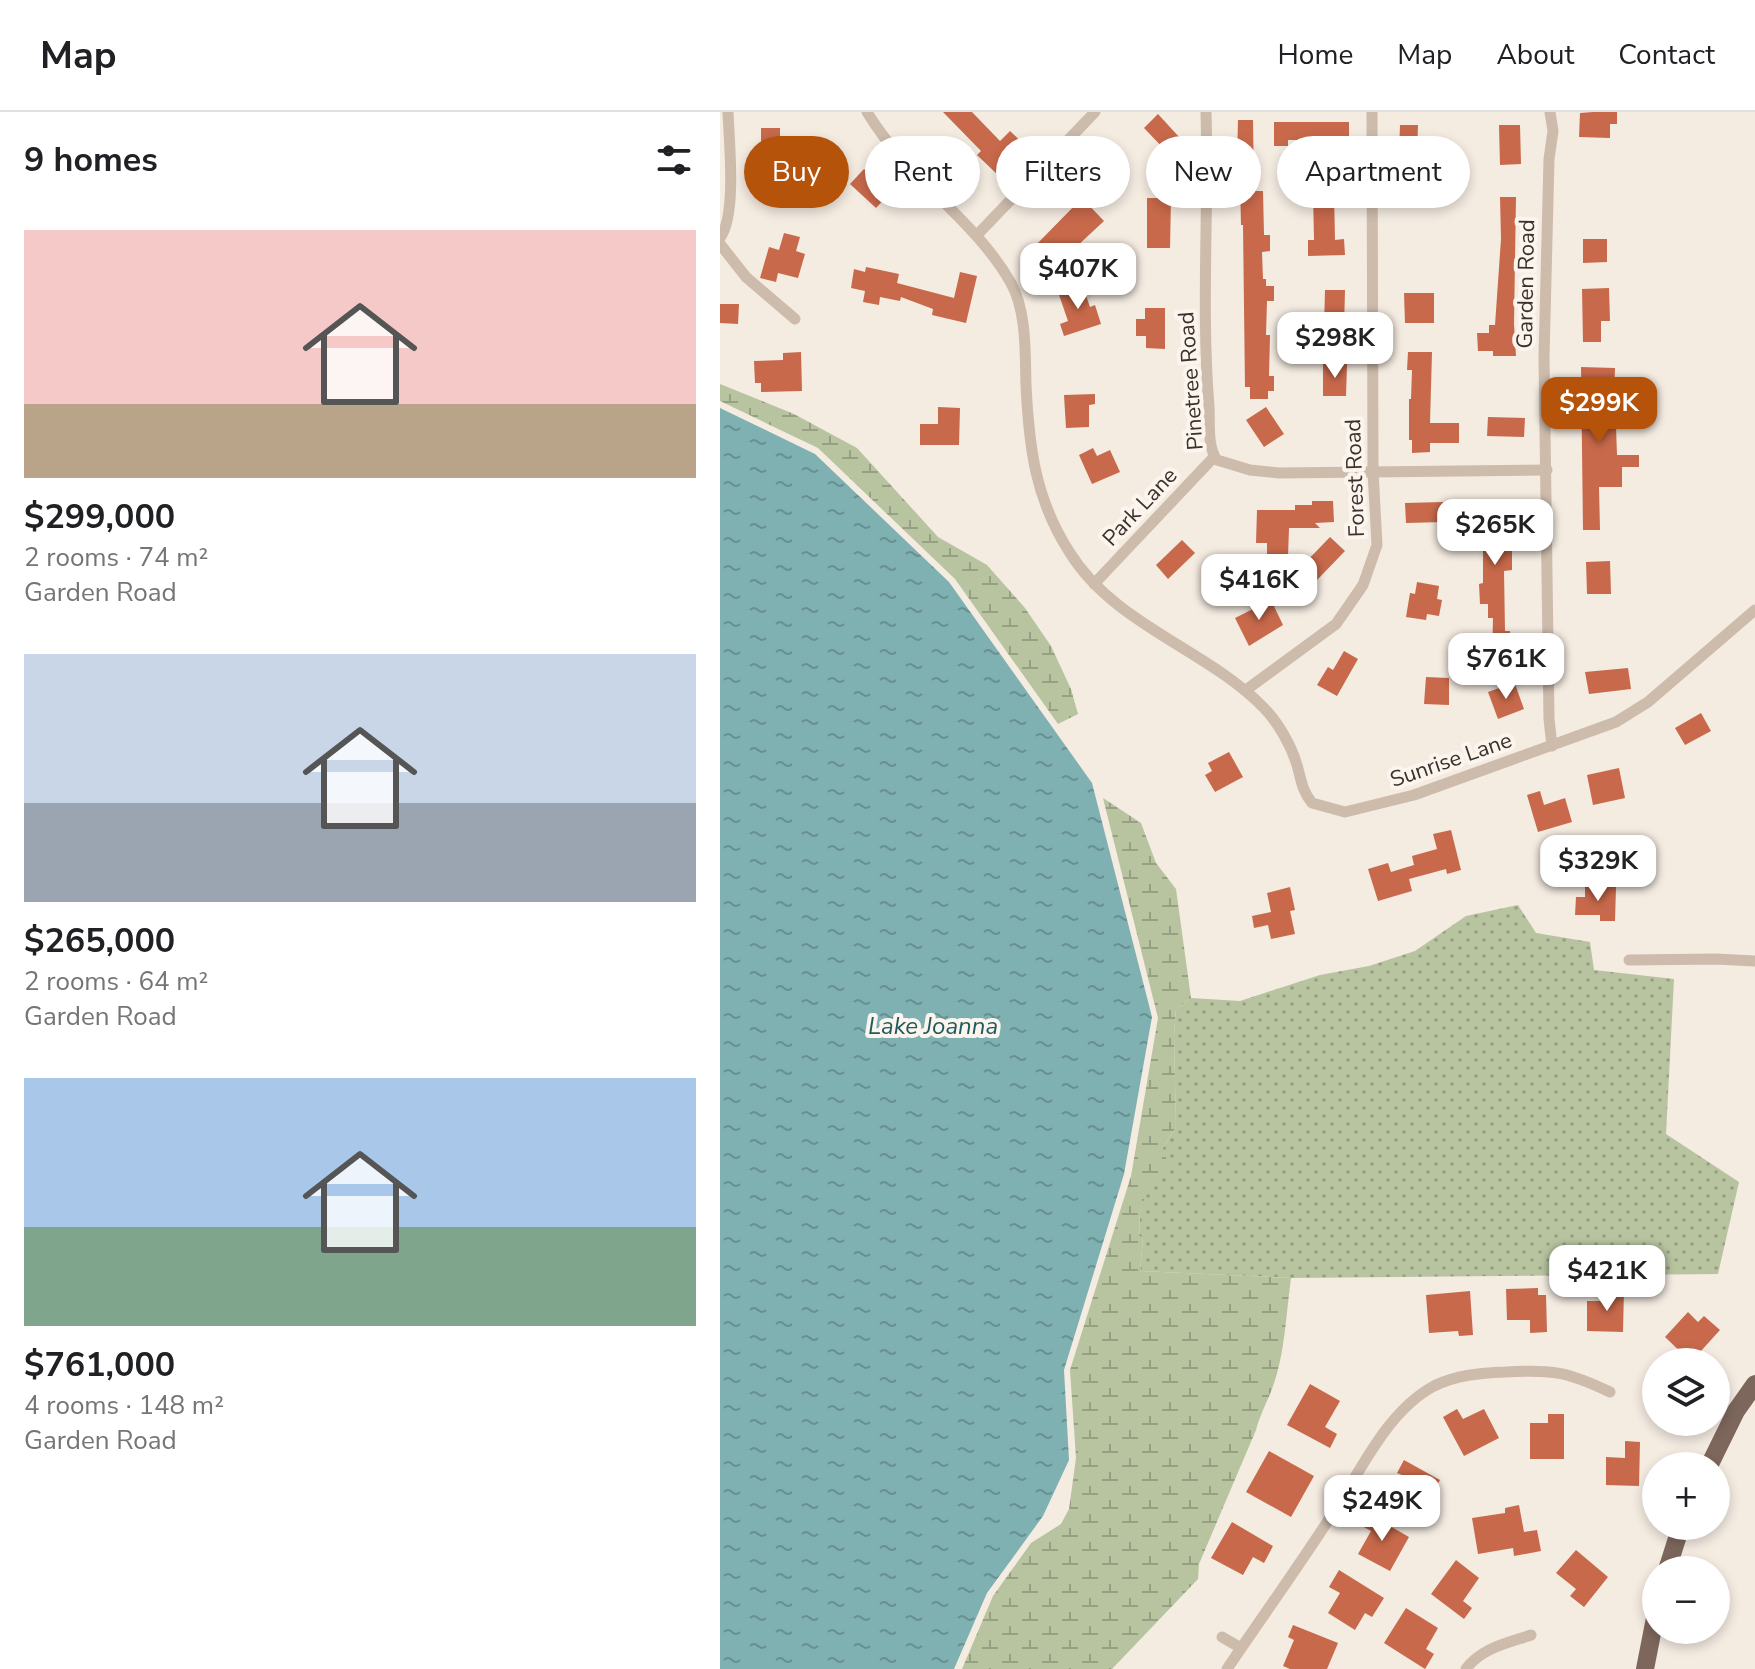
<!DOCTYPE html>
<meta charset="utf-8">
<style>
:root{--surface:#fff;--page:#f2f2f2;--text:#202124;--muted:#757577;--line:#e0e0e0;--accent:#b45309}
body{margin:0;font-family:"Nunito Sans",sans-serif;background:var(--page);color:var(--text);height:100vh;display:flex;flex-direction:column;font-size:30px;white-space:nowrap}
*{box-sizing:border-box;margin:0}
p{font-size:26px;color:var(--muted)}
.icon{flex:none;width:44px;height:44px;fill:none;stroke:currentColor;stroke-width:2;stroke-linecap:round;stroke-linejoin:round}
.map{position:relative;flex:1;overflow:hidden}
.panel{display:flex;flex-direction:column;background:var(--surface);width:720px}
.panel>*{flex:none}
.hud{position:absolute;left:24px;top:24px;width:760px;height:72px;display:flex;gap:16px}
.tools{position:absolute;left:922px;top:1236px;display:grid;gap:16px}
.tools a{display:grid;place-items:center;width:88px;height:88px;border-radius:50%;background:var(--surface);box-shadow:0 4px 12px #0003;font-size:40px}
.price{position:absolute;translate:-50% -68px;padding:0 18px;border-radius:16px;background:#fff;color:#222;font-size:26px;line-height:52px;filter:drop-shadow(0 2px 4px #0008)}
.price::after{content:'';position:absolute;left:50%;top:48px;width:24px;height:18px;margin-left:-12px;background:inherit;clip-path:polygon(0 0,100% 0,50% 100%)}
.price.current{background:var(--accent);color:#fff}
ul{padding:0;list-style:none}
li{display:grid;align-content:center;gap:16px;height:424px;padding:0 24px}
li span{display:grid;place-items:center;height:248px;border-radius:0px;color:#555}
li>.icon{margin-inline-start:auto}
span .icon{width:144px;height:144px;fill:#fffc;stroke-width:1}
li b{font-size:34px}
h2{display:flex;justify-content:space-between;align-items:center;height:96px;padding:0 24px;font-size:34px}
.chip{padding:0 28px;border-radius:36px;background:var(--surface);box-shadow:0 4px 12px #0003;font-size:28px;line-height:72px}
.chip.current{background:var(--accent);color:#fff}
header{display:flex;align-items:center;gap:48px;box-sizing:border-box;height:112px;padding:0 40px;background:var(--surface);border-bottom:2px solid var(--line)}
header strong{font-size:38px}
nav{display:flex;gap:44px;margin-inline-start:auto;font-size:28px}
main{display:flex;flex:1;min-height:0}
.map>svg:first-child{display:block}
.grass{fill:url(#grass-dots)}
.wetland{fill:url(#wetland-marsh)}
.water{fill:url(#water-ripples)}
.building{fill:#c8694b}
.lines{fill:none;stroke-linecap:round;stroke-linejoin:round}
.minor{stroke:#cdbbac;stroke-width:11}
.primary{stroke:#7d675c;stroke-width:18}
.labels{text-anchor:middle;dominant-baseline:central;stroke-width:8;stroke-linejoin:round;paint-order:stroke}
.street-label{font-size:22px;fill:#3b302b;stroke:#fbf5ee}
.water-label{font-size:24px;font-style:italic;fill:#1f5a5e;stroke:#fbf5ee}
</style>
<header>
<strong>Map</strong>
<nav><a>Home</a><a>Map</a><a>About</a><a>Contact</a></nav>
</header>
<main>
<section class="panel">
<h2>9 homes<svg class="icon" aria-label="filters" viewBox="0 0 24 24"><path d="M4 7h16M4 17h16"/><circle cx="9" cy="7" r="2"/><circle cx="15" cy="17" r="2"/></svg></h2>
<ul>
<li><span style="background:linear-gradient(#f6c9c9 70%,#b9a48a 0)"><svg class="icon" aria-label="home" viewBox="0 0 24 24"><path d="M3 11l9-7 9 7M6 9v11h12V9"/></svg></span><div><b>$299,000</b><p>2 rooms · 74 m²</p><p>Garden Road</p></div></li>
<li><span style="background:linear-gradient(#c9d6e8 60%,#9aa5b1 0)"><svg class="icon" aria-label="home" viewBox="0 0 24 24"><path d="M3 11l9-7 9 7M6 9v11h12V9"/></svg></span><div><b>$265,000</b><p>2 rooms · 64 m²</p><p>Garden Road</p></div></li>
<li><span style="background:linear-gradient(#a9c7e8 60%,#7fa58c 0)"><svg class="icon" aria-label="home" viewBox="0 0 24 24"><path d="M3 11l9-7 9 7M6 9v11h12V9"/></svg></span><div><b>$761,000</b><p>4 rooms · 148 m²</p><p>Garden Road</p></div></li>
</ul>
</section>
<div class="map">
<svg width="1035" height="1557" viewBox="0 0 1035 1557">
<defs>
<pattern id="grass-dots" width="8" height="8" patternUnits="userSpaceOnUse" patternTransform="scale(2)"><rect width="8" height="8" fill="#b8c4a0"/><path d="M2 2h.1M6 6h.1" fill="none" stroke="#97a083" stroke-width="1.8" stroke-linecap="round"/></pattern>
<pattern id="wetland-marsh" width="20" height="14" patternUnits="userSpaceOnUse" patternTransform="scale(2)"><rect width="20" height="14" fill="#b8c4a0"/><path d="M1 5h8M5 5V1M11 12h8M15 12V8" fill="none" stroke="#97a083"/></pattern>
<pattern id="water-ripples" width="26" height="14" patternUnits="userSpaceOnUse" patternTransform="scale(2)"><rect width="26" height="14" fill="#7fb0b2"/><path d="M2 4q2-2 4 0t4 0M15 11q2-2 4 0t4 0" fill="none" stroke="#699091"/></pattern>
</defs>
<rect width="100%" height="100%" fill="#f4ebe1"/>
<path class="grass" d="M798,793l18,28 54,9 4,28 80,9 -8,155 73,48 -21,92 -427,4 -151,-7 3,-33 -4,-2 1,-25 5,-16 17,-46 14,-22 -2,-91 2,-27 15,-11 49,3 80,-26 49,-9 46,-15 51,-35z"/>
<g class="wetland">
<path d="M0,272l74,30 63,34 81,89 49,28 38,43 26,38 20,43 7,25 -20,10 -103,-145 -137,-131 -98,-47z"/>
<path d="M383,686l38,25 15,40 20,26 15,109 -15,11 -2,27 2,91 -14,22 4,8 1,20 -16,4 -11,30 -1,25 4,2 -3,33 151,7c-5,36 -6,77 -19,111 -6,15 -12,26 -16,41l-57,134 -1,15 -86,90h-150l31,-73 38,-53 30,-19 8,-15 7,-51 -6,-88 61,-194 27,-158z"/>
</g>
<path class="water" d="M0,296l95,46 134,128 143,201 60,234 -28,157 -60,196 5,90 -26,56 -56,77 -33,76h-234z"/>
<g class="building">
<path d="M223,0h29l28,29 10,-10 18,17 -28,29 -23,-22 4,-4z"/>
<path d="M873,0h24v12h-7v14l-31,-1 1,-24z"/>
<path d="M438,2l22,24 -14,13 -22,-23z"/>
<path d="M518,8h15l1,71h9l1,44h6v16l-8,1 1,27h3v7h8v15h-7l-1,34h4l-1,41h5v15h-6v8h-18v-12h-5l-2,-162h-2l-1,-41h-7v-23h4z"/>
<path d="M554,10h75v18h-61v6h-14z"/>
<path d="M680,13h18l-1,30 -18,-1z"/>
<path d="M779,13h21l1,39 -21,1z"/>
<path d="M41,16h19v38l-19,1z"/>
<path d="M144,57l26,24 -14,15 -26,-24z"/>
<path d="M593,80h21l1,48 9,-1 1,16 -37,1v-16h6z"/>
<path d="M780,85h16l-2,127 2,32h-23v-5h-15l-1,-18h12v-8h6l6,-86z"/>
<path d="M362,86l22,23 -29,27 5,5 -16,15 -14,-14 -4,4 -11,-12z"/>
<path d="M427,86h24l-1,50h-23z"/>
<path d="M64,121l16,4 -4,14 9,3 -7,24 -20,-5 -2,9 -16,-4 9,-31 10,3z"/>
<path d="M863,127h24v23l-24,1z"/>
<path d="M146,155l33,7 -2,9 57,15 6,-26 17,4 -11,47 -34,-8 1,-6 -32,-12 -1,4 -20,-4 -1,8 -16,-3 2,-11 -14,-3 3,-19 11,3z"/>
<path d="M362,172l8,23 5,-2 6,19 -37,12 -4,-12 8,-3 -10,-29z"/>
<path d="M889,176l1,33h-9v21h-18l-1,-53z"/>
<path d="M605,178h20l-1,38h-20z"/>
<path d="M684,181h30v30h-29z"/>
<path d="M0,192h19l-1,20 -18,-1z"/>
<path d="M425,196h20v41l-19,-1v-12h-10v-17h9z"/>
<path d="M81,240l1,39 -41,1v-9h-6l-1,-22 29,-1v-7z"/>
<path d="M688,240h24l-2,71h29v20h-29v9l-18,1v-13h-3v-41h2l1,-29h-5z"/>
<path d="M603,252h24l-1,32h-23z"/>
<path d="M861,255l34,1 -1,28h-14v32l16,-1 1,28h22v12h-17v20h-23l1,43h-17z"/>
<path d="M375,282v10l-6,1v22l-23,1 -2,-33z"/>
<path d="M218,295l22,1 -1,37h-39v-21h18z"/>
<path d="M546,295l18,27 -20,13 -18,-27z"/>
<path d="M768,305l37,1 -1,19 -37,-1z"/>
<path d="M373,336l4,8 13,-6 10,22 -28,12 -13,-29z"/>
<path d="M592,389h21l1,21 -19,1 5,5h-31l-1,28h-21v-13h-11l1,-33h38v-5h17z"/>
<path d="M755,389h37v69l-8,1 1,60h5v29h-18l1,-42h-5v-14h-8l-1,-20 4,-1v-33h-6z"/>
<path d="M723,390l1,20 -38,1 -1,-20z"/>
<path d="M610,425l15,14 -28,29 -15,-14z"/>
<path d="M462,428l13,13 -27,26 -12,-14z"/>
<path d="M890,449l1,33h-24l-1,-32z"/>
<path d="M697,470l22,4 -2,13 5,1 -3,16 -12,-2 -1,6 -20,-3 4,-24 5,1z"/>
<path d="M551,488l12,25 -34,21 -14,-28z"/>
<path d="M624,539l14,8 -21,37 -20,-11 11,-18 5,3z"/>
<path d="M908,556l3,21 -42,5 -4,-22z"/>
<path d="M706,565l23,1v27l-25,-1z"/>
<path d="M790,572h5l9,25 -26,10 -10,-27z"/>
<path d="M981,601l10,18 -26,14 -10,-17z"/>
<path d="M509,640l14,25 -28,15 -10,-17 7,-4 -4,-8z"/>
<path d="M899,656l6,30 -32,7 -6,-30z"/>
<path d="M820,679l4,14 21,-7 7,24 -34,10 -11,-37z"/>
<path d="M731,718l10,40 -14,4 -1,-5 -37,10 3,12 -34,10 -10,-32 20,-6 3,9 23,-7 -2,-9 25,-7 -4,-15z"/>
<path d="M865,774l31,1 -1,34h-15v-6h-25l1,-18h9z"/>
<path d="M570,775l5,23 -5,1 5,23 -24,5 -3,-14 -14,3 -2,-12 19,-4 -4,-19z"/>
<path d="M818,1176v7h8l1,37 -17,1v-13h-23l-1,-31z"/>
<path d="M887,1176l17,1 -1,43 -36,-1v-30h19z"/>
<path d="M750,1179l3,44 -14,1 -1,-5 -29,2 -3,-38z"/>
<path d="M968,1200l10,10 6,-6 16,14 -29,32 -26,-25z"/>
<path d="M590,1272l30,17 -15,26 12,7 -7,14 -43,-23z"/>
<path d="M737,1297l6,10 21,-10 15,29 -35,18 -21,-39z"/>
<path d="M828,1302h16v45h-34v-36h18z"/>
<path d="M905,1329l15,1 -1,44 -33,-1v-28l19,1z"/>
<path d="M549,1339l45,25 -23,41 -45,-25z"/>
<path d="M684,1348l36,20 -21,38 -31,-17 14,-26 -5,-2z"/>
<path d="M799,1393l5,27 13,-2 4,21 -27,5 -1,-8 -35,6 -6,-36 33,-5v-5z"/>
<path d="M649,1402l40,23 -19,34 -32,-17 13,-23 -9,-5z"/>
<path d="M512,1410l41,24 -9,17 -11,-6 -10,18 -32,-17z"/>
<path d="M856,1438l32,27 -24,30 -14,-11 6,-7 -20,-16z"/>
<path d="M736,1448l23,18 -16,23 9,7 -8,11 -33,-25z"/>
<path d="M619,1458l45,28 -12,19 -7,-4 -10,17 -27,-17 12,-20 -11,-6z"/>
<path d="M686,1496l32,20 -12,21 8,5 -9,15 -41,-26z"/>
<path d="M573,1513l45,18 -11,26h-37l-7,-3 11,-26 -6,-3z"/>
</g>
<g class="lines">
<g class="minor">
<path d="M147,0c40,67 107,106 144,171 16,29 14,71 15,102 3,62 9,114 44,168 45,72 136,96 193,154 15,15 28,38 34,58 4,14 5,26 15,38l33,9 69,-17 202,-73 32,-20 107,-92"/>
<path d="M486,0c3,98 -5,196 3,295 1,16 -2,40 8,53l33,10 29,3 268,-3"/>
<path d="M830,0l3,19 -4,28 -5,198 5,362 3,27"/>
<path d="M257,123l118,-123"/>
<path d="M0,126c17,-23 9,-96 8,-126"/>
<path d="M0,132l26,33 49,42"/>
<path d="M374,472l120,-127"/>
<path d="M526,578l90,-66 27,-39 14,-40 -4,-74 -1,-359"/>
<path d="M909,848l87,-1 39,2"/>
<path d="M502,1525l19,11"/>
<path d="M507,1557c35,-52 72,-103 106,-156 28,-42 54,-102 101,-127 22,-11 47,-13 71,-14 47,-3 63,0 105,20"/>
<path d="M746,1557c15,-21 42,-26 65,-34"/>
</g>
<g class="primary">
<path d="M989,1354l27,-55 19,-27"/>
<path d="M947,1458l14,-44"/>
<path d="M925,1557l11,-56"/>
</g>
</g>
<g class="labels">
<g class="street-label">
<text transform="translate(806 172) rotate(-89)">Garden Road</text>
<text transform="translate(471 269) rotate(-94)">Pinetree Road</text>
<text transform="translate(635 366) rotate(-92)">Forest Road</text>
<text transform="translate(420 395) rotate(-47)">Park Lane</text>
<text transform="translate(731 648) rotate(-19)">Sunrise Lane</text>
</g>
<g class="water-label">
<text x="213" y="914">Lake Joanna</text>
</g>
</g>
</svg>
<div class="tools">
<a><svg class="icon" aria-label="layers" viewBox="0 0 24 24"><path d="M12 4l9 5-9 5-9-5zM3 14l9 5 9-5"/></svg></a>
<a>+</a>
<a>−</a>
</div>
<b class="price" style="left:358px;top:199px">$407K</b>
<b class="price" style="left:615px;top:268px">$298K</b>
<b class="price current" style="left:879px;top:333px">$299K</b>
<b class="price" style="left:775px;top:455px">$265K</b>
<b class="price" style="left:539px;top:510px">$416K</b>
<b class="price" style="left:786px;top:589px">$761K</b>
<b class="price" style="left:878px;top:791px">$329K</b>
<b class="price" style="left:887px;top:1201px">$421K</b>
<b class="price" style="left:662px;top:1431px">$249K</b>
<div class="hud">
<a class="chip current">Buy</a>
<a class="chip">Rent</a>
<a class="chip">Filters</a>
<a class="chip">New</a>
<a class="chip">Apartment</a>
</div>
</div>
</main>
